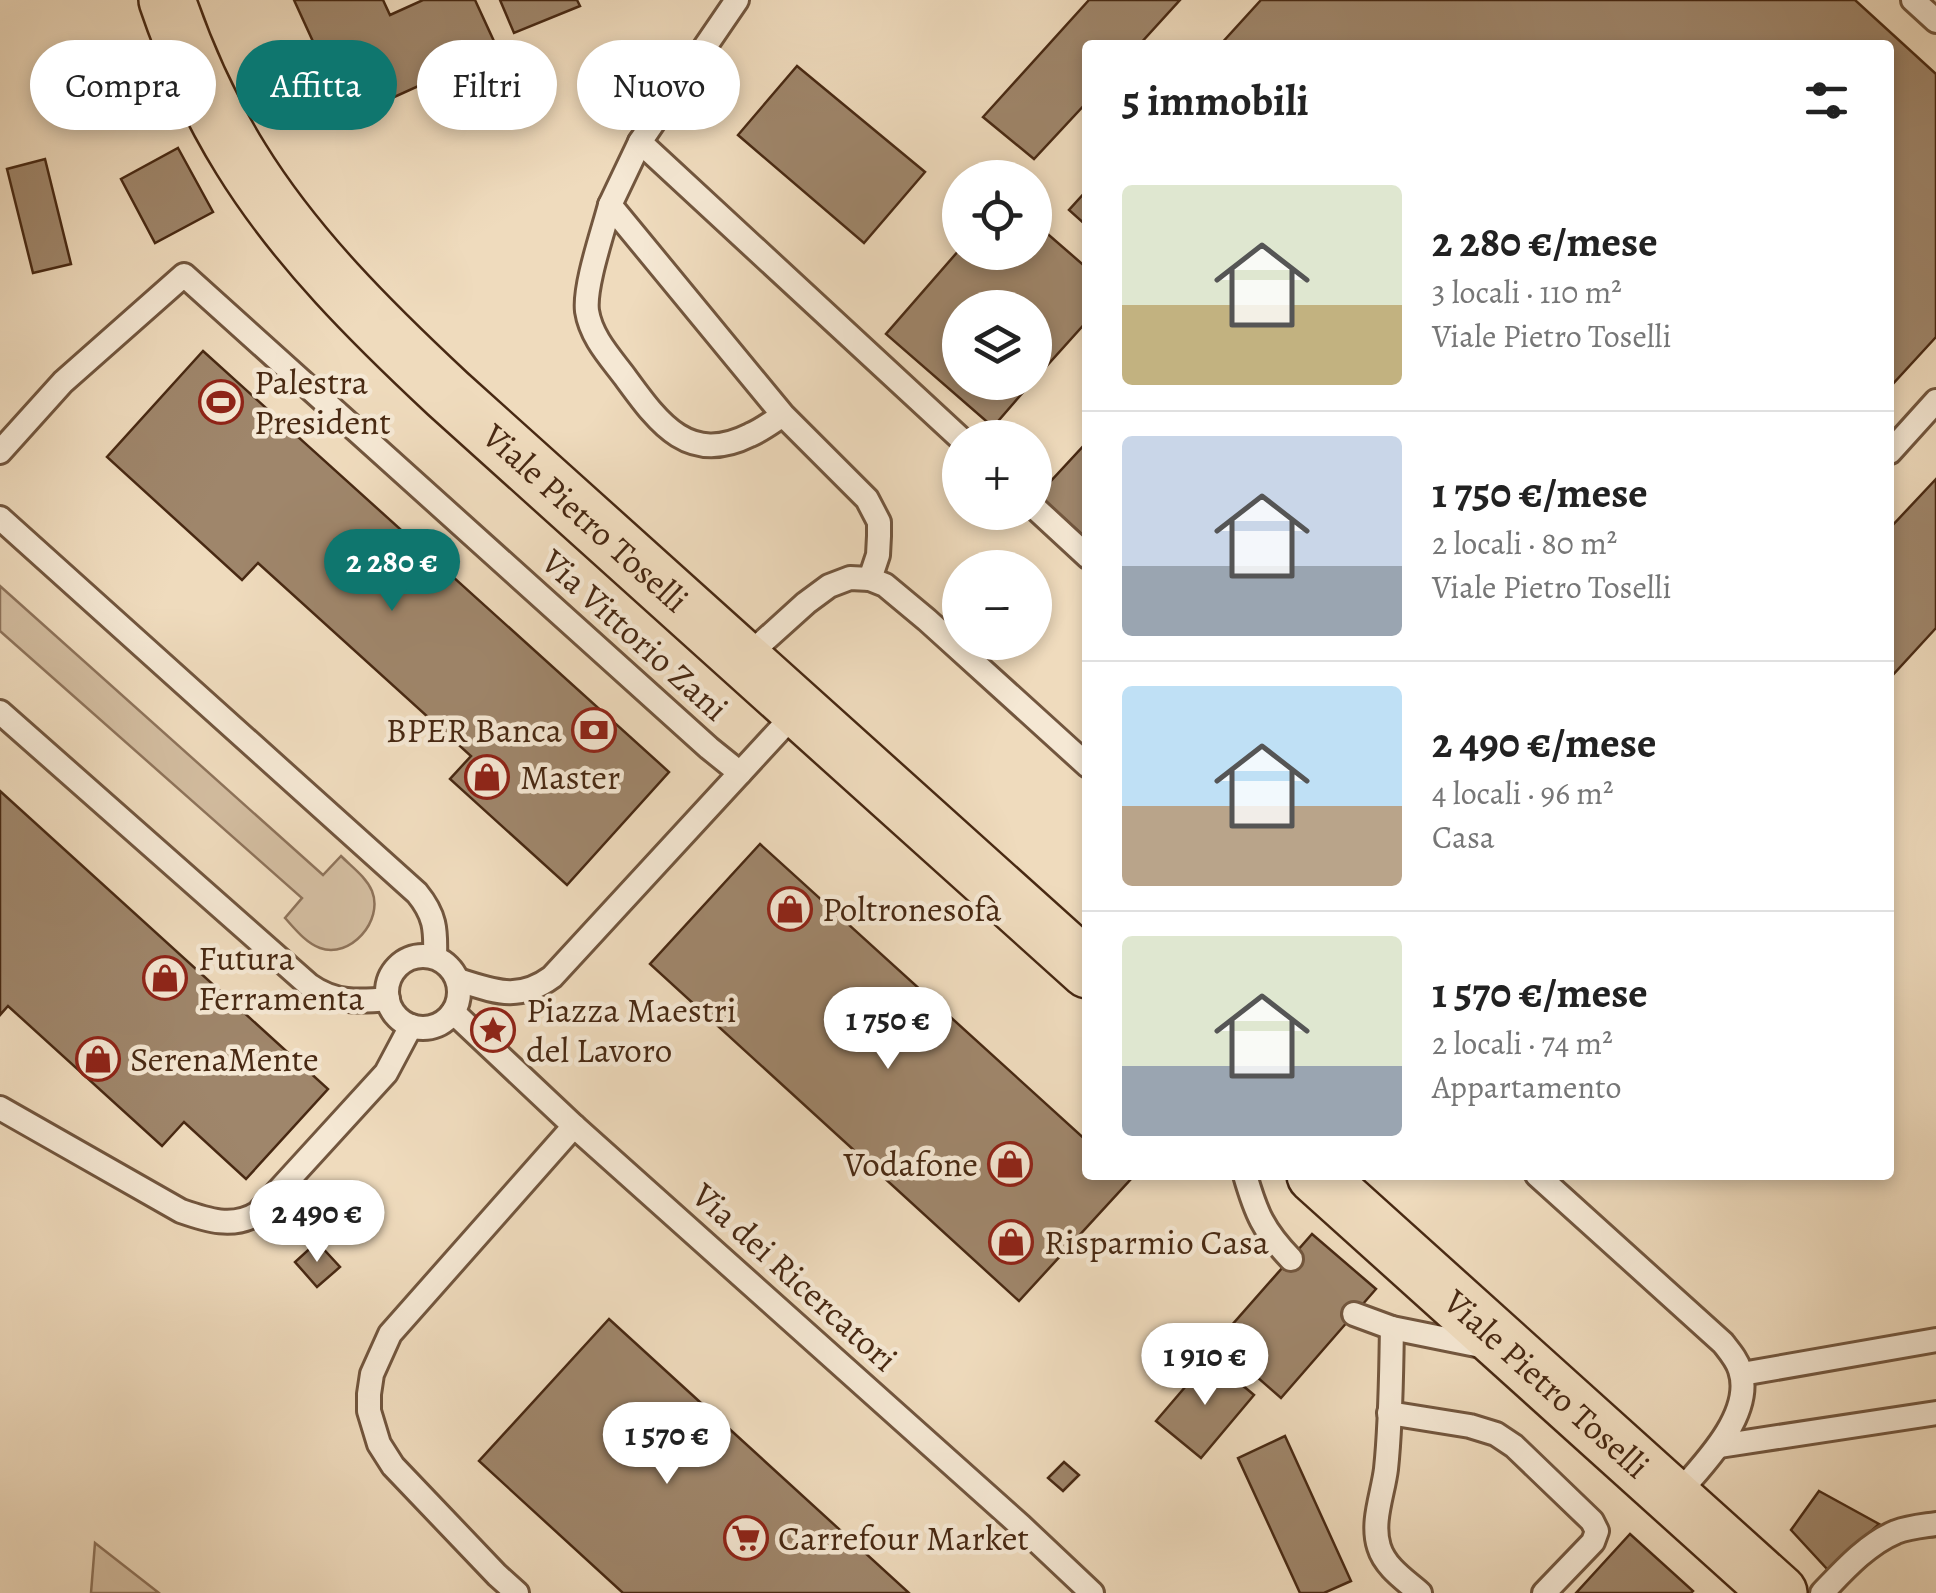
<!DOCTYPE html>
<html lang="it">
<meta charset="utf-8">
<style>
:root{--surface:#fff;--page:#f2f2f2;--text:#222;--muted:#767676;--line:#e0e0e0;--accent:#0f766e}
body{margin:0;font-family:Alegreya,serif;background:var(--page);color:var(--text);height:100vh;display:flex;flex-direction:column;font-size:38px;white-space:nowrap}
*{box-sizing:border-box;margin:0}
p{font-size:32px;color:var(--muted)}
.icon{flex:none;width:55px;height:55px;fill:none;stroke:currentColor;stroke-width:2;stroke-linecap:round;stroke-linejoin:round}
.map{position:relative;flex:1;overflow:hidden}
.drawer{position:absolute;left:1082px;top:40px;width:812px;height:1140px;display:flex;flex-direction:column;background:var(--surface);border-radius:10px;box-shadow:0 5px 15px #0003}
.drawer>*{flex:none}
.hud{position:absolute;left:30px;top:40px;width:902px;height:90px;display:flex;gap:20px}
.fabs{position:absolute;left:942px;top:160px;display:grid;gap:20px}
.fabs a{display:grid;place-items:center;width:110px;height:110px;border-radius:50%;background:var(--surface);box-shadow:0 5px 15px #0003;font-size:50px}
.price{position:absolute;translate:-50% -85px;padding:0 22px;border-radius:35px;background:#fff;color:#222;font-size:32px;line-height:65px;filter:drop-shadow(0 2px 5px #0008)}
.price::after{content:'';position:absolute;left:50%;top:60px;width:30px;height:22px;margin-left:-15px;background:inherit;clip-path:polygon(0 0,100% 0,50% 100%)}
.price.current{background:var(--accent);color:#fff}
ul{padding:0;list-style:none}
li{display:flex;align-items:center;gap:30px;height:250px;padding:0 40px}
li+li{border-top:2px solid var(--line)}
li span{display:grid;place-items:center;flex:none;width:280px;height:200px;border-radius:10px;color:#555}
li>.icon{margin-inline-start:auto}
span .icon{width:120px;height:120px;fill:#fffc;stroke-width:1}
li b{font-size:42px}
h2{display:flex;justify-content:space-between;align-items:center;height:120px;padding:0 40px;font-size:42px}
.chip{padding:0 35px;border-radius:45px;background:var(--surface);box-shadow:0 5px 15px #0003;font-size:35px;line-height:90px}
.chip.current{background:var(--accent);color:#fff}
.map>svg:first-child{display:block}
.green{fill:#d3bda0;stroke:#8e735a;stroke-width:2.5}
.building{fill:#9f866b;stroke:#482913;stroke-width:2.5}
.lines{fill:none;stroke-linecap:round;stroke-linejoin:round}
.lane-casing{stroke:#72563e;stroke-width:28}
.primary-casing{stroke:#482913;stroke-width:60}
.lane{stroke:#f5e8d4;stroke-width:22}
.primary{stroke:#efdbbd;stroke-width:55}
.labels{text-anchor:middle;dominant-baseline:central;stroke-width:9;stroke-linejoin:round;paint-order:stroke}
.poi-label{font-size:35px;fill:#482913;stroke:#f5e8d4;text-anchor:start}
.street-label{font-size:35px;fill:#482913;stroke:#f5e8d4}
</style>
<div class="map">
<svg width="1936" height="1593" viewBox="0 0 1936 1593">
<rect width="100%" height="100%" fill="#efdbbd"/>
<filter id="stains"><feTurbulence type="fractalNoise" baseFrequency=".002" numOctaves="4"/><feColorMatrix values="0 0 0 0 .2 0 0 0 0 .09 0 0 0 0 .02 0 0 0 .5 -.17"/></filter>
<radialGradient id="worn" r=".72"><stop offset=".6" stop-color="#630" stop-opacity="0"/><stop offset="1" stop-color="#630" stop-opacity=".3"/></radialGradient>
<g class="green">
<path d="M0,586l323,289 18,-19c11,11 25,21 31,35 12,30 -22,68 -52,57 -14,-5 -25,-19 -35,-30l17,-20 -302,-267z"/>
<path d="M95,1543l64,50h-68z"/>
</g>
<g class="building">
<path d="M294,0h89l7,15 33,-15h52l23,50 -150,68z"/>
<path d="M500,0h77l3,6 -66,27z"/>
<path d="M1089,0h91l-41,45h-51v56l-54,58 -51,-42z"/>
<path d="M1261,0h594l81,74v263l-46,50v-342h-670z"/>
<path d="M797,66l128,106 -61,71 -126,-108z"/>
<path d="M178,148l35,64 -58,31 -34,-64z"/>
<path d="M45,159l26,105 -38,9 -26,-104z"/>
<path d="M1088,189v38l-19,-17z"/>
<path d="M1035,223l53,46v51l-53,59v-71h-75v74h72l-39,45 -107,-93 74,-85v3h75z"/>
<path d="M203,351l466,421 -102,113 -117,-106 21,-23 -213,-193 -16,17 -135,-123z"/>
<path d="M1088,441v99l-50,-45z"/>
<path d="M1936,479v149l-46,50v-150z"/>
<path d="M0,791l328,298 -82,90 -62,-57 -22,24 -154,-140 -8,9z"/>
<path d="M760,844l328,298v33h36l6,5 -111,121 -369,-337z"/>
<path d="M1312,1234l64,55 -95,109 -64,-56z"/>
<path d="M317,1242l23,25 -23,20 -22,-25z"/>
<path d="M609,1319l300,274h-286l-144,-132z"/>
<path d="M1210,1358l44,37 -53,63 -45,-37z"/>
<path d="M1285,1436l66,145 -27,12h-24l-62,-135z"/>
<path d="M1064,1462l15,13 -16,16 -15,-13z"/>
<path d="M1819,1491l60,33 -51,46 -37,-40z"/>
<path d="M1630,1534l63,57 -2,2h-115z"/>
</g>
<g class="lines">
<g class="lane-casing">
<g id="lane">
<path d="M1913,0l23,21"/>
<path d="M640,142l320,296"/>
<path d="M610,205l30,-63 97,-142"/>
<path d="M783,415c-11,7 -21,15 -33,20 -62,31 -92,-13 -125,-58 -15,-20 -34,-40 -38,-66 -3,-25 16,-79 23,-106l173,210 84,84 12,23v14l-1,19 -8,24"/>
<path d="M0,452l63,-70 121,-107 525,473 31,25"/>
<path d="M1890,452l46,-51"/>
<path d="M1035,508l53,49"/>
<path d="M0,518l417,375c18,22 19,36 18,64"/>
<path d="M744,659l62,-56 23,-17 21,-8 20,1 15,6 42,35 161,146"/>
<path d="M0,712l309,273c25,18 49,17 79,14"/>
<circle cx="423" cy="992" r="36"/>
<path d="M458,980c36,11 60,22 94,-3l247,-268"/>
<path d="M453,1012l121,114 447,400 71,67"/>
<path d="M0,1108l181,103c26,9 52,18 77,2l128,-140 25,-47"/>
<path d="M1245,1175c11,38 18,55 46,84"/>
<path d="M1537,1175l186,168c7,9 14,17 17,27 15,45 -40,98 -67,129"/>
<path d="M1354,1314l38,14 94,19"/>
<path d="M1392,1328c-1,47 -1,94 -6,141 -3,25 -15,53 -7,78 6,20 26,33 41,46"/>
<path d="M1742,1374l194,-34"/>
<path d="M1389,1413l81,13 26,8 18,12 78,75 5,10 -4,11 -49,51"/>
<path d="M1719,1446l217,-33"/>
<path d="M517,1593l-20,-18 -104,-109 -14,-22 -10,-33v-17l3,-20 18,-40 184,-208"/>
<path d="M1822,1593c21,-22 45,-49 74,-61 13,-5 27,-6 40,-8"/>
</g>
</g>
<g class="primary-casing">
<g id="primary">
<path id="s1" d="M167,0c19,56 43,109 74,159 55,89 131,164 207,235l640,576"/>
<path id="s2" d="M1315,1175l464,418"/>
</g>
</g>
<use href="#lane" class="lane"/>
<use href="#primary" class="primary"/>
</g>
<defs>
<g id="stadium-ring" transform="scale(2.25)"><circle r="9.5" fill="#f5e8d4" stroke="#8f2418" stroke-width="1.5"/><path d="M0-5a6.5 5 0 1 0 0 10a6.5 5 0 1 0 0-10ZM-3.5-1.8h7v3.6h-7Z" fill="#8f2418"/></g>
<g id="bank-ring" transform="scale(2.25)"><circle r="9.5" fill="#f5e8d4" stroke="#8f2418" stroke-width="1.5"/><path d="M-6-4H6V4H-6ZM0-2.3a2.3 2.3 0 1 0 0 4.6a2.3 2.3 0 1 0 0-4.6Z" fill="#8f2418"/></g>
<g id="shop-ring" transform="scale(2.25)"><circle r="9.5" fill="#f5e8d4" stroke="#8f2418" stroke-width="1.5"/><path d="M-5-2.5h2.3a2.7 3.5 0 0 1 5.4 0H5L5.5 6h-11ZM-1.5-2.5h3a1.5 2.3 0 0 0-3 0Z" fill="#8f2418"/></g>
<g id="sight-ring" transform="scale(2.25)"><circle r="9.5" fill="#f5e8d4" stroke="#8f2418" stroke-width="1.5"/><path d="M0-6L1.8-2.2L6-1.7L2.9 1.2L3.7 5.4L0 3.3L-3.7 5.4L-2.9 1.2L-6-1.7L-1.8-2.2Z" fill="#8f2418"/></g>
<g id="supermarket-ring" transform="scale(2.25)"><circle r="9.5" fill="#f5e8d4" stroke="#8f2418" stroke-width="1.5"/><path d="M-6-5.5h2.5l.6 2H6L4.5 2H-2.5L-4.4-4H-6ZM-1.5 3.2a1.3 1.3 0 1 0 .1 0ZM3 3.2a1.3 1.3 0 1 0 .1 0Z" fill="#8f2418"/></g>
</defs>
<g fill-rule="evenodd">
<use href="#stadium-ring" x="221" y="402"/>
<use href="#bank-ring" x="594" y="730"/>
<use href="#shop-ring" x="487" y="777"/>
<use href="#shop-ring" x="790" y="909"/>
<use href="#shop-ring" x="165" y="978"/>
<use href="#sight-ring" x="493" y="1030"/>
<use href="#shop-ring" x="98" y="1059"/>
<use href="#shop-ring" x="1010" y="1164"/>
<use href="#shop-ring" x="1011" y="1242"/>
<use href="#supermarket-ring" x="746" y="1538"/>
</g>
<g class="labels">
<g class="poi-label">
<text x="254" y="382">Palestra<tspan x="254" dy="40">President</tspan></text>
<text x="562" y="730" text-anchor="end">BPER Banca</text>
<text x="520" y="777">Master</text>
<text x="822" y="909">Poltronesofà</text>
<text x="198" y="958">Futura<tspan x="198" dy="40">Ferramenta</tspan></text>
<text x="526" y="1010">Piazza Maestri<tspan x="526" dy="40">del Lavoro</tspan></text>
<text x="130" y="1059">SerenaMente</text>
<text x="978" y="1164" text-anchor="end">Vodafone</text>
<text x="1044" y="1242">Risparmio Casa</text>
<text x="778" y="1538">Carrefour Market</text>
</g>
<g class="street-label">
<text stroke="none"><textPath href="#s1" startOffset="675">Viale Pietro Toselli</textPath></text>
<text transform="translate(635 635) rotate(42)">Via Vittorio Zani</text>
<text transform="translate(795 1277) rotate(42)">Via dei Ricercatori</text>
<text stroke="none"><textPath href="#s2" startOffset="312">Viale Pietro Toselli</textPath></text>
</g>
</g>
<rect width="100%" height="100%" filter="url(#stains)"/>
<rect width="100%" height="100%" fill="url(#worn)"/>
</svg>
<div class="fabs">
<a><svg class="icon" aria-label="locate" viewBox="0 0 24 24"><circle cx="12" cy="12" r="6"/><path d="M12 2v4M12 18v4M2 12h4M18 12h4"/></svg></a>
<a><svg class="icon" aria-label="layers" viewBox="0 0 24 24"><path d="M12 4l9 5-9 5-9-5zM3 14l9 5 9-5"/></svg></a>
<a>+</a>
<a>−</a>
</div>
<b class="price current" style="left:392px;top:614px">2 280 €</b>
<b class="price" style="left:888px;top:1072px">1 750 €</b>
<b class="price" style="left:317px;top:1265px">2 490 €</b>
<b class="price" style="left:1205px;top:1408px">1 910 €</b>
<b class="price" style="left:667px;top:1487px">1 570 €</b>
<div class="hud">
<a class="chip">Compra</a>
<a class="chip current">Affitta</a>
<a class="chip">Filtri</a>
<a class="chip">Nuovo</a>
</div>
<section class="drawer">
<h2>5 immobili<svg class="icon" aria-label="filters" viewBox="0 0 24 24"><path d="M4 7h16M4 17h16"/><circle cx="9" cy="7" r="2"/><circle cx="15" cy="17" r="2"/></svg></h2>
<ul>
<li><span style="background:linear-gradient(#dfe7d0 60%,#c2b280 0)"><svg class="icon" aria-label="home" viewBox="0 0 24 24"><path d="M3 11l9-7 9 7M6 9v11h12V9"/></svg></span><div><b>2 280 €/mese</b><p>3 locali · 110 m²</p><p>Viale Pietro Toselli</p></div></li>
<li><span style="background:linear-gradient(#c9d6e8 65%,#9aa5b1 0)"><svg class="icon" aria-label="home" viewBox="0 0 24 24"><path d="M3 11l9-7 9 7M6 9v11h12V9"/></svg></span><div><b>1 750 €/mese</b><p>2 locali · 80 m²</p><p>Viale Pietro Toselli</p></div></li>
<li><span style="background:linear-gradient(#bfe0f5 60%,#b9a48a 0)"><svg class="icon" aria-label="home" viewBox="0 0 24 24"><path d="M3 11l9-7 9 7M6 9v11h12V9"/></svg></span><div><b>2 490 €/mese</b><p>4 locali · 96 m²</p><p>Casa</p></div></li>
<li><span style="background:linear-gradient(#dfe7d0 65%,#9aa5b1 0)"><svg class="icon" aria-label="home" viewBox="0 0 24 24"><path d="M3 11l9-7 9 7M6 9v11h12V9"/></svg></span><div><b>1 570 €/mese</b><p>2 locali · 74 m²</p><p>Appartamento</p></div></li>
</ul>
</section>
</div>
